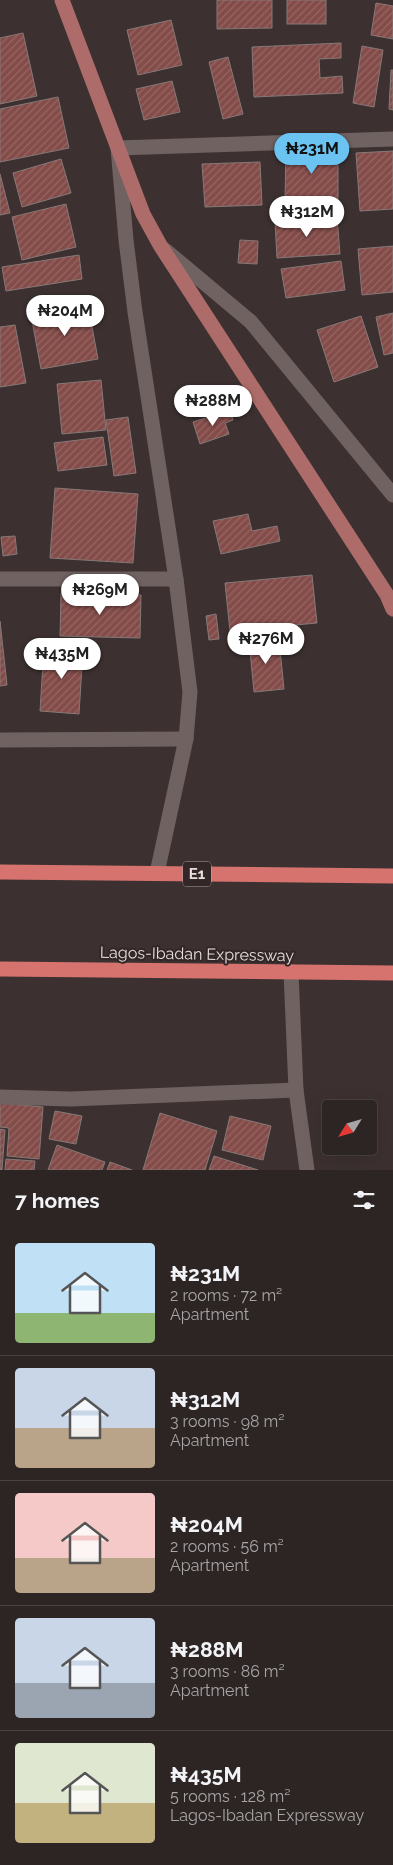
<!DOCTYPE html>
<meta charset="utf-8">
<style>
:root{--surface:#2d2524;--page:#352d2c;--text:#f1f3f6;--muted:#a7a5a6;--line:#484241;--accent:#6bc3f2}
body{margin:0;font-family:Raleway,sans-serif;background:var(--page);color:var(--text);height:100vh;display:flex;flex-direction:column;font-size:19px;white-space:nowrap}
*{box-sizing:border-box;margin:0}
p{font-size:16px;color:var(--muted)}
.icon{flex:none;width:28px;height:28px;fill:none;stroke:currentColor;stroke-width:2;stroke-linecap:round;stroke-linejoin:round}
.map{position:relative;height:1170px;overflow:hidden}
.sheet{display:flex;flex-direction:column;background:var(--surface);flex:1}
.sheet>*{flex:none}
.needle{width:32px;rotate:233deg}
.tools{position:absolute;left:322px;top:1100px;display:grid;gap:10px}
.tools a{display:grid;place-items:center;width:55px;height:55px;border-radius:5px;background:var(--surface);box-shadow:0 5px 20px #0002,0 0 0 1px var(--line);font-size:25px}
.price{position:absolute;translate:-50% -42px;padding:0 11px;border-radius:18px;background:#fff;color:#222;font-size:16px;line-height:32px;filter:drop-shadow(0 1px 2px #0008)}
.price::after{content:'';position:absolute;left:50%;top:30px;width:15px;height:11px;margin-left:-8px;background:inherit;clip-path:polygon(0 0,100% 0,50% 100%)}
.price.active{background:var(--accent);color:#111}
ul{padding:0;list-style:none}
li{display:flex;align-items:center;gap:15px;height:125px;padding:0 15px}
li+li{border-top:1px solid var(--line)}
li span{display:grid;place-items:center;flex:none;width:140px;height:100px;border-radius:5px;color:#555}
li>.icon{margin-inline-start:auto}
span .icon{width:60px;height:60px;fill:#fffc;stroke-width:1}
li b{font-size:21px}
h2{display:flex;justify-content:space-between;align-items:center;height:60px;padding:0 15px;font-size:21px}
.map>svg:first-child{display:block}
.building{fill:url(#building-hatch);stroke:#867978}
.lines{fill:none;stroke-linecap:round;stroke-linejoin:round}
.minor{stroke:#6f6261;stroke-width:15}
.major{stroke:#ad6c69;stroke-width:15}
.highway{stroke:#d6736e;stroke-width:15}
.labels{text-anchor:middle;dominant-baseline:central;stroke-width:4;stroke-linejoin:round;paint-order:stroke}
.shield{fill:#322726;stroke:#afa7a6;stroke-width:1}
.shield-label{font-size:15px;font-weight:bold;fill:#e5dedd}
.street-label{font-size:16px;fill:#e5dedd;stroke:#322726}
</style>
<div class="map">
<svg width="393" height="1170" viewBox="0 0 393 1170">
<defs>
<pattern id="building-hatch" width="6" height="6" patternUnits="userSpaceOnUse" patternTransform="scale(1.25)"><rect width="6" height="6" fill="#844c49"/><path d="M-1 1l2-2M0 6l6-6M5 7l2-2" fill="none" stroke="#956563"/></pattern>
</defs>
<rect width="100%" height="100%" fill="#3c3130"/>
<g class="building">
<path d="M217,0h55v28l-55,1z"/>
<rect x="287" y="0" width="39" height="24"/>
<path d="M376,3l17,3v33l-22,-4z"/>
<path d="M171,20l11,45 -44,10 -11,-45z"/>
<path d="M23,33l14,63 -37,8v-66z"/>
<path d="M341,43v15l-22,1 1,19 22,-2 1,17 -89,4 -2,-50z"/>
<path d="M362,46l21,4 -9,57 -21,-4z"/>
<path d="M228,57l15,57 -20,5 -14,-57z"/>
<path d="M391,70h2v40l-4,-1z"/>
<path d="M172,81l8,31 -36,8 -8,-31z"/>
<path d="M58,97l11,51 -69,14v-53z"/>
<path d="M286,148l52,1v52l-53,-1z"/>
<path d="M393,151v58l-33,2 -4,-58z"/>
<path d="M61,159l10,34 -49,14 -9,-34z"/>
<path d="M260,162l2,43 -57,2 -3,-43z"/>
<path d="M0,174l10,39 -10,2z"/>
<path d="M66,204l10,43 -54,13 -10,-43z"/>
<path d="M337,217l3,37 -63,4 -2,-37z"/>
<path d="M240,240l18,1 -1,23 -19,-1z"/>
<path d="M393,246v46l-31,3 -4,-46z"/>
<path d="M79,255l3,24 -76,12 -4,-24z"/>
<path d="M341,261l4,29 -59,8 -5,-29z"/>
<path d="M88,305l10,54 -57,10 -10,-54z"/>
<path d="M393,313v40l-9,2 -8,-38z"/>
<path d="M361,316l17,51 -44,15 -17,-52z"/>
<path d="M15,325l11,58 -26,4v-60z"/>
<path d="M101,380l5,50 -44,4 -5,-50z"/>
<path d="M230,410l3,10 -8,3 4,11 -29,10 -7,-22z"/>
<path d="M128,417l8,56 -22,3 -8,-56z"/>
<path d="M103,437l4,28 -49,6 -4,-28z"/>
<path d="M55,488l83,6 -5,69 -83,-5z"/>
<path d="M248,514l4,17 25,-5 3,15 -59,13 -8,-33z"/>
<path d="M15,536l2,18 -14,2 -2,-19z"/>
<path d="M312,575l5,48 -87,8 -5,-48z"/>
<path d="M61,593l80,2 -1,43 -80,-2z"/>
<path d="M216,614l3,25 -10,1 -3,-24z"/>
<path d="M0,621l7,64 -7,1z"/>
<path d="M279,639l5,50 -30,3 -5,-51z"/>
<path d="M44,647l39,3 -4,64 -39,-3z"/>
<path d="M0,1103l43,4 -4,52 -32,-3 2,-28 -9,-1z"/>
<path d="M55,1111l27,5 -6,28 -27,-5z"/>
<path d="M160,1113l57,18 -12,39h-62z"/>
<path d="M230,1116l41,10 -8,34 -41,-10z"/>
<path d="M0,1129l5,1 -3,40h-2z"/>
<path d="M57,1145l48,17 -3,8h-54z"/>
<path d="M214,1156l44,14h-49z"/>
<path d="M6,1159l29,2 -1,9h-29z"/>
<path d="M110,1162l22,8h-25z"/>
</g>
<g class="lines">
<g class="minor">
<path d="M165,250l86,72 142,173"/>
<path d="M0,579h176"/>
<path d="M0,740l186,-1"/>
<path d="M157,873l29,-134 4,-47 -14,-113 -41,-267 -9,-72 -8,-92 275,-9"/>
<path d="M291,972l5,118 11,80"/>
<path d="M0,1097l71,2 225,-9"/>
</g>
<path class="major" d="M62,0l81,214 17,31 227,350 6,14"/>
<g class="highway">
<path d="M0,872l393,4"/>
<path d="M0,969l393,4"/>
</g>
</g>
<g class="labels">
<rect class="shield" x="183" y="861.5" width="28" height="25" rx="4"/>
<g class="shield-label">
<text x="197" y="874">E1</text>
</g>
<g class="street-label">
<text transform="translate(197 954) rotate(1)">Lagos-Ibadan Expressway</text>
</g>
</g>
</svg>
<div class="tools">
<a><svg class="needle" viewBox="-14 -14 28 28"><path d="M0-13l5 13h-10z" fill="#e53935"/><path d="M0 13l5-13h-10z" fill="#a7a5a6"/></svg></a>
</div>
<b class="price active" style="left:312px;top:175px">₦231M</b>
<b class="price" style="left:307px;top:238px">₦312M</b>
<b class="price" style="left:65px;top:337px">₦204M</b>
<b class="price" style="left:213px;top:427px">₦288M</b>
<b class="price" style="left:100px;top:616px">₦269M</b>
<b class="price" style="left:266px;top:665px">₦276M</b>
<b class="price" style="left:62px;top:680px">₦435M</b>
</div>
<section class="sheet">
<h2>7 homes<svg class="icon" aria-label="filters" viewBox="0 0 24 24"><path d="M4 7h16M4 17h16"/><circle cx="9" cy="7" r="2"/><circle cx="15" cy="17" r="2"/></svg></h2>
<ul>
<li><span style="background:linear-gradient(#bfe0f5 70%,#8fb573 0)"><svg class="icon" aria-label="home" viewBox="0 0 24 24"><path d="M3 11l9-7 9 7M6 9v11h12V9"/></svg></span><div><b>₦231M</b><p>2 rooms · 72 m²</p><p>Apartment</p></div></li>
<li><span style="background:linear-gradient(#c9d6e8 60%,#b9a48a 0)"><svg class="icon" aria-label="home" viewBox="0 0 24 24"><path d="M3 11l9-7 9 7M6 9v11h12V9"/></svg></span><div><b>₦312M</b><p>3 rooms · 98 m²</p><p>Apartment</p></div></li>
<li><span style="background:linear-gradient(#f6c9c9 65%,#b9a48a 0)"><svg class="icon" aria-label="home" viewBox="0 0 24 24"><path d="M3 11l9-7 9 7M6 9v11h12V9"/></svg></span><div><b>₦204M</b><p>2 rooms · 56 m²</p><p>Apartment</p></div></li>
<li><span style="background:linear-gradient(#c9d6e8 65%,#9aa5b1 0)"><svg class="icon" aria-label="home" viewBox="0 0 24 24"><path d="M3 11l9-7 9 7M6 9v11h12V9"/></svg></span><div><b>₦288M</b><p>3 rooms · 86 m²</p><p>Apartment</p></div></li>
<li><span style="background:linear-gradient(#dfe7d0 60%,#c2b280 0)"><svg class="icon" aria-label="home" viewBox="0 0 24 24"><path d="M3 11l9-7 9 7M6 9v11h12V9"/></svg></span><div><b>₦435M</b><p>5 rooms · 128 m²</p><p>Lagos-Ibadan Expressway</p></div></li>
</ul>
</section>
